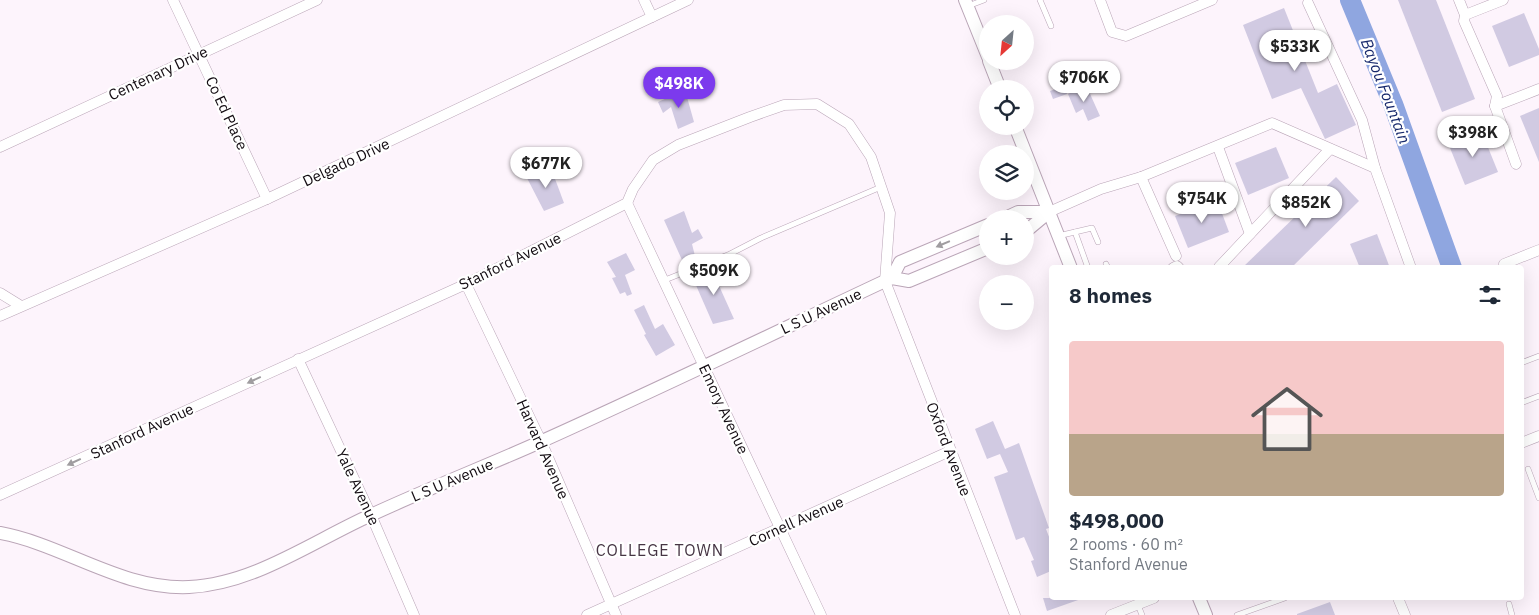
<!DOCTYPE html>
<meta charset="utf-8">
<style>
:root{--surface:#fff;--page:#f6f6f7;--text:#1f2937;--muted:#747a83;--accent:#7c3aed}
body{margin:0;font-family:"IBM Plex Sans",sans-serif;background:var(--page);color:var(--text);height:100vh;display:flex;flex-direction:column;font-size:19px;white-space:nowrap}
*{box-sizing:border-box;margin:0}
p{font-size:16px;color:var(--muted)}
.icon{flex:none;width:28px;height:28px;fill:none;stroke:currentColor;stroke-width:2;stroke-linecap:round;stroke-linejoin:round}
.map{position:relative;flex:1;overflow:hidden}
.sheet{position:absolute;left:1049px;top:265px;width:475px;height:335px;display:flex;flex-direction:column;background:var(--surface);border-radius:5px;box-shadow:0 5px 20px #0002}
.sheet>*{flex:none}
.needle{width:32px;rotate:207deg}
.fabs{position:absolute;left:979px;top:15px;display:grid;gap:10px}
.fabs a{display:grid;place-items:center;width:55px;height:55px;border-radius:50%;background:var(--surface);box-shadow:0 5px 20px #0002;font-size:25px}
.price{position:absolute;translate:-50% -42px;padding:0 11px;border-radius:18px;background:#fff;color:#222;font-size:16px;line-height:32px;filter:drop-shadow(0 1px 2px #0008)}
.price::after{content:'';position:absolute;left:50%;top:30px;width:15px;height:11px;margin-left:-8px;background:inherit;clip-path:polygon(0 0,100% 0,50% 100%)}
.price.selected{background:var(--accent);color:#fff}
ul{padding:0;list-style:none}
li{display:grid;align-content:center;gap:10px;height:265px;padding:0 20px}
li span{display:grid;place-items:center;height:155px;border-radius:5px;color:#555}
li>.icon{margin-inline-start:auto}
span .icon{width:90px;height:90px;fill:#fffc;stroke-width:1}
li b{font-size:21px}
h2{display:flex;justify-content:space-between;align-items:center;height:60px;padding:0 20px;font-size:21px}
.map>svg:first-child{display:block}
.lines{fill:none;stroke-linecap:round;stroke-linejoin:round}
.river{stroke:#8fa6e0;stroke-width:20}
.building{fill:#d1cae2}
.service-casing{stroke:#baa5b7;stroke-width:6}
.minor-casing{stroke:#baa5b7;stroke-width:11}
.tertiary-casing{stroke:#baa5b7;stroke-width:14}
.service{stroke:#fff;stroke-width:5}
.minor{stroke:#fff;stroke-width:10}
.tertiary{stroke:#fff;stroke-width:12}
.oneway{fill:#a09da0}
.labels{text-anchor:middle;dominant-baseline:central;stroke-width:4.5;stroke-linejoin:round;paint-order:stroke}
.street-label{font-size:15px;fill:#120b11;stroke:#fff}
.water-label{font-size:16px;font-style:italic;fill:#17296c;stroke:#fff}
.neighbourhood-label{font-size:16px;letter-spacing:1px;fill:#463544;stroke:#fff}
</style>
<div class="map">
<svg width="1539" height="615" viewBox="0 0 1539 615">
<rect width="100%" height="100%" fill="#fdf4fc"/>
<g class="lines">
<path class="river" d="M1350,0l43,104 59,164"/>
</g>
<g class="building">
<path d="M1398,0h38l39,99 -33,13z"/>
<path d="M1284,8l34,85 19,-9 19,41 -31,14 -24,-51 -29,11 -29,-74z"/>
<path d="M1524,13l15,36v6l-30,12 -17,-41z"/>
<path d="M1086,85l14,31 -12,5 -5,-12 -7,4 -8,-19z"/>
<path d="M1064,86l3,8 -14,5 -3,-8z"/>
<path d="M685,90l9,32 -16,7 -7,-22 -8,6 -5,-11z"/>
<path d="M1539,108v54l-19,-46z"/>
<path d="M1481,130l17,42 -33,13 -17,-42z"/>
<path d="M1276,147l13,31 -41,17 -13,-32z"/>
<path d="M551,168l13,35 -20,8 -17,-33z"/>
<path d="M1336,177l23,24 -68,67h-49z"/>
<path d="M1217,200l12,32 -41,16 -13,-32z"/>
<path d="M684,211l8,22 6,-4 5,9 -11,6 3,12 -13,4 -18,-40z"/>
<path d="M1377,234l13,34h-30l-10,-24z"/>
<path d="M626,253l9,17 -10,5 7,19 -5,2 -2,-4 -5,2 -8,-16 4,-1 -9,-15z"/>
<path d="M717,264l7,10 -8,5 18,40 -21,5 -18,-41 10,-5 -2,-8z"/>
<path d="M644,305l11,24 8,-5 12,21 -19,11 -12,-21 2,-1 -12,-24z"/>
<path d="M993,421l12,28 14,-6 30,85 -3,1 5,13v29l-14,6 -6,-16 3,-1 -10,-23 -8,3 -22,-63 14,-5 -8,-18 -13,5 -12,-30z"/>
<path d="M1043,598h38v1l-34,12z"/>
<path d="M1330,602l5,13h-38v-1z"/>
</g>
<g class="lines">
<g class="service-casing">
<g id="service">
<path d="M1040,0l11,26"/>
<path d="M968,6l16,-6"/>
<path d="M1075,232l13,36"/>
<path d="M1058,236l34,-8 6,14"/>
<path d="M1106,264l2,4"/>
<path d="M665,280l65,-26 31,-16 120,-51"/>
<path d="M1521,363l18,-7"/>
<path d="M1521,403l18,-7"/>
<path d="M1528,469l11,29"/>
<path d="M1509,604l3,11"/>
<path d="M1138,605l4,10"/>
<path d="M1237,615l48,-17"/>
</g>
</g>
<g class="minor-casing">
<g id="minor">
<path d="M173,0l94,199"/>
<path d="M644,0l8,17"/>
<path d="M1100,0l12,32 14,4 86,-36"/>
<path d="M1459,0l6,15"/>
<path d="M1503,0l-38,15 -1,6 33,75 -2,10 21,58"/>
<path d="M1308,3l54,117 13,48 36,100"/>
<path d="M1495,106l44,-17"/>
<path d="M0,147l317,-147"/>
<path d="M1218,147l32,87"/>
<path d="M627,203l194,412"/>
<path d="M1049,212l52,-23 40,-12"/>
<path d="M1176,256l-35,-79 131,-54 103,45"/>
<path d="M1504,264l35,-14"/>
<path d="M1219,267l111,-118"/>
<path d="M1173,268l4,-2 2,2"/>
<path d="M466,284l75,157 75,174"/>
<path d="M0,293l21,13"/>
<path d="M0,316l267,-117 421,-199"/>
<path d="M298,359l73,156 43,100"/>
<path d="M1521,443l18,-7"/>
<path d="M0,495l466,-211 161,-81 6,-14 20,-29 25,-15 72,-28 34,-12 33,-1 32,20 22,33 19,56 -5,68 130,334"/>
<path d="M1398,598l7,17"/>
<path d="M587,615l363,-164"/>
<path d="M1111,615l43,-17"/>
</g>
</g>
<g class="tertiary-casing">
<g id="tertiary">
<path d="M965,0l23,57"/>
<path d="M989,61l11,28"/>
<path d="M1015,126l56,142"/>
<path d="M1003,219l15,-7h31"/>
<path d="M1025,232l24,-20"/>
<path d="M892,278l8,-16 88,-37"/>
<path d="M0,533c65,12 121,57 189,54 65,-3 124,-46 182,-72 56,-26 113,-48 169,-73 116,-52 230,-107 345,-161l7,-3 17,3 79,-33"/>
<path d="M1199,598l7,17"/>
</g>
</g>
<use href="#service" class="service"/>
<use href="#minor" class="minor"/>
<use href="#tertiary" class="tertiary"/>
</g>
<defs><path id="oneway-solid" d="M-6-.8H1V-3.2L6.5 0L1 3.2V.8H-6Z" transform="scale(1.25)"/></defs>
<g class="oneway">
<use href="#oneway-solid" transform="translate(943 244) rotate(157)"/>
<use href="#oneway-solid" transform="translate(254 380) rotate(155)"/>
<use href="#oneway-solid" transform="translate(74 462) rotate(155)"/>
</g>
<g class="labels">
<g class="street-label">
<text transform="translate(158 73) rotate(-25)">Centenary Drive</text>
<text transform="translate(227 113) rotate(65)">Co Ed Place</text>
<text transform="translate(346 162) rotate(-25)">Delgado Drive</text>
<text transform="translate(510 261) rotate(-26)">Stanford Avenue</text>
<text transform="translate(821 311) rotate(-25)">L S U Avenue</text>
<text transform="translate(724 409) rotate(65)">Emory Avenue</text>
<text transform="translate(142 431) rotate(-25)">Stanford Avenue</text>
<text transform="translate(543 449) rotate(66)">Harvard Avenue</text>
<text transform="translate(949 449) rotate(69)">Oxford Avenue</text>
<text transform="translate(452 480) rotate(-23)">L S U Avenue</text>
<text transform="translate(358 487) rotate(65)">Yale Avenue</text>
<text transform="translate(796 521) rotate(-24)">Cornell Avenue</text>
</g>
<g class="water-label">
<text transform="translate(1386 91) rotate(69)">Bayou Fountain</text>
</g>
<g class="neighbourhood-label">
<text x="660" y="550">COLLEGE TOWN</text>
</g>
</g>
</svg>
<div class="fabs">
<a><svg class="needle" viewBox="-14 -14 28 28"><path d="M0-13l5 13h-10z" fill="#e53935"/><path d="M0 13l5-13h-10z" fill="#747a83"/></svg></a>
<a><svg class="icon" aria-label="locate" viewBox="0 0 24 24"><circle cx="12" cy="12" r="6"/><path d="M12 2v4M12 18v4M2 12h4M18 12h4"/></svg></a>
<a><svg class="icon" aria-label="layers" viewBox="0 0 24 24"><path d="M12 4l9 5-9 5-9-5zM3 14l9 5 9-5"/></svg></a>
<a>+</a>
<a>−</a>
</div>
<b class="price" style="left:1295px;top:72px">$533K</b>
<b class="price" style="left:1084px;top:103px">$706K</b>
<b class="price selected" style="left:679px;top:109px">$498K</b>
<b class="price" style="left:1473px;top:158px">$398K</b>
<b class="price" style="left:546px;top:189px">$677K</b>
<b class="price" style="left:1202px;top:224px">$754K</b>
<b class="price" style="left:1306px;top:228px">$852K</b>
<b class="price" style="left:714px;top:296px">$509K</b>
<section class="sheet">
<h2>8 homes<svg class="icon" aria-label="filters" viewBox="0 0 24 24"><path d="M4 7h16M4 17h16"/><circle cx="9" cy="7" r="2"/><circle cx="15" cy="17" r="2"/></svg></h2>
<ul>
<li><span style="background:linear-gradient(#f6c9c9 60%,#b9a48a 0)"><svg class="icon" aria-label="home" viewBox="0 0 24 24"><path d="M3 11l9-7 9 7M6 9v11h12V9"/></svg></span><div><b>$498,000</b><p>2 rooms · 60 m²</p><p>Stanford Avenue</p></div></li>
</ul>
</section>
</div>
